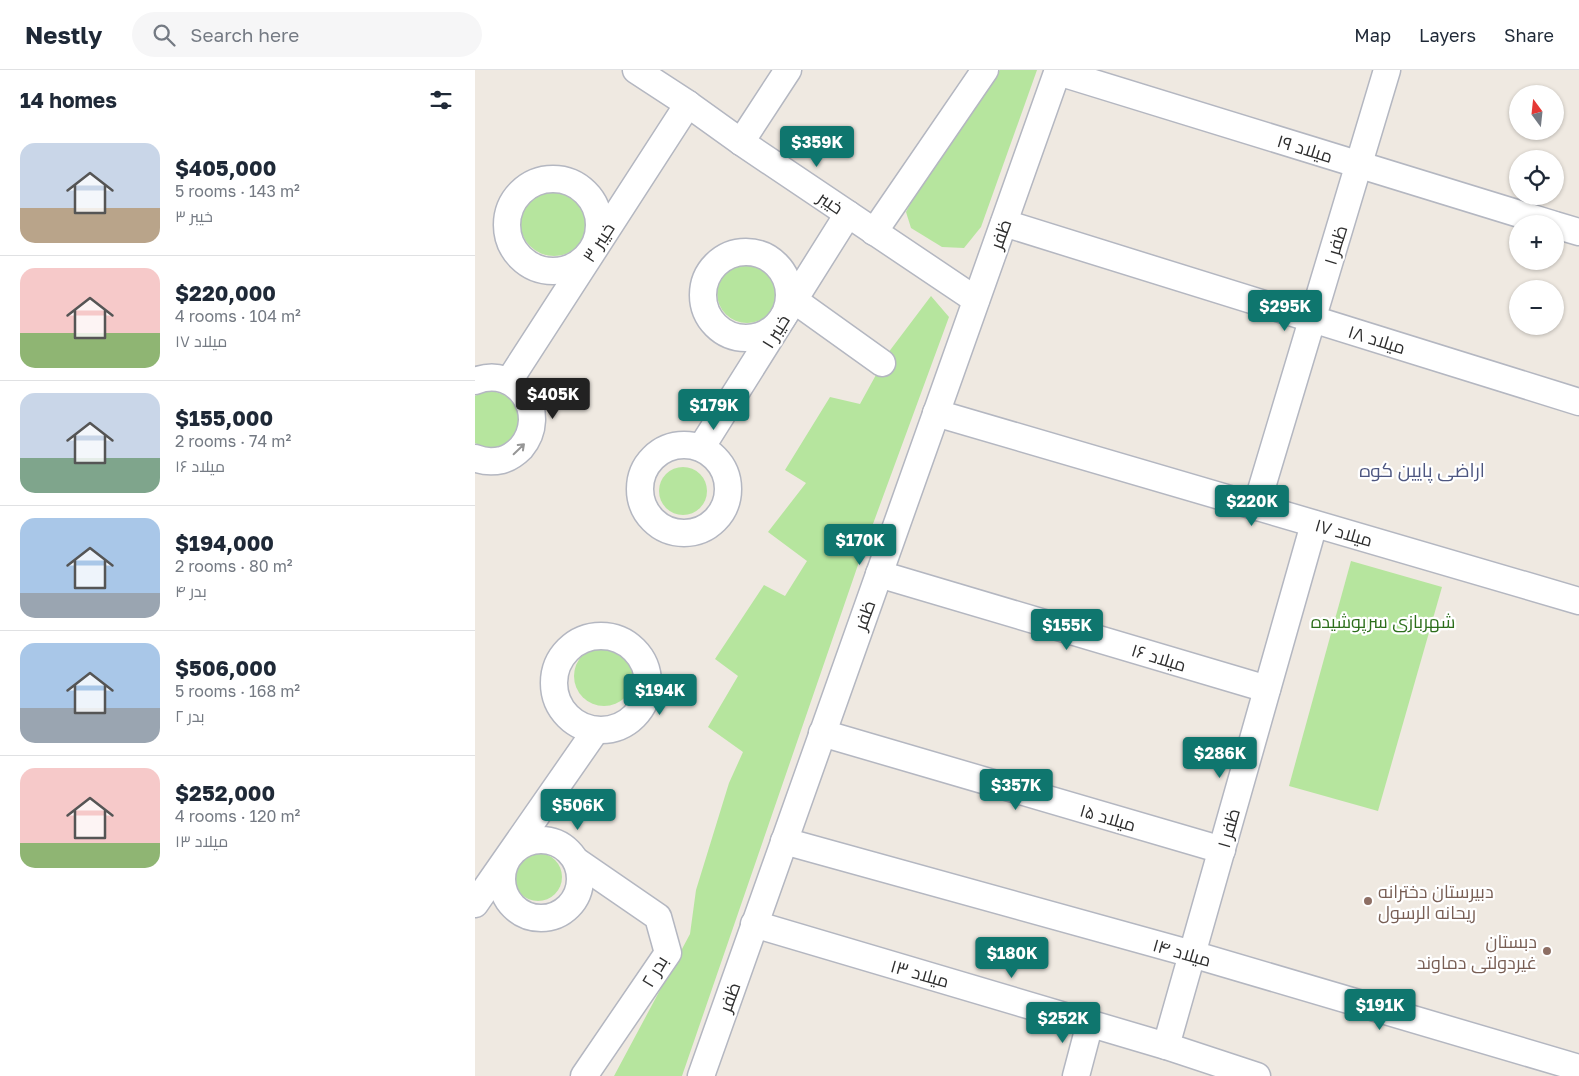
<!DOCTYPE html>
<meta charset="utf-8">
<style>
:root{--surface:#fff;--page:#f6f6f7;--text:#1f2937;--muted:#747a83;--line:#e0e1e3;--accent:#0f766e}
body{margin:0;font-family:"Golos Text",Cairo,sans-serif;background:var(--page);color:var(--text);height:100vh;display:flex;flex-direction:column;font-size:19px;white-space:nowrap}
*{box-sizing:border-box;margin:0}
p{font-size:16px;color:var(--muted)}
.icon{flex:none;width:28px;height:28px;fill:none;stroke:currentColor;stroke-width:2;stroke-linecap:round;stroke-linejoin:round}
.map{position:relative;flex:1;overflow:hidden}
.drawer{display:flex;flex-direction:column;background:var(--surface);width:475px}
.drawer>*{flex:none}
.needle{width:32px;rotate:345deg}
.fabs{position:absolute;left:1034px;top:15px;display:grid;gap:10px}
.fabs a{display:grid;place-items:center;width:55px;height:55px;border-radius:50%;background:var(--surface);box-shadow:0 1px 4px #0004;font-size:25px}
.price{position:absolute;translate:-50% -42px;padding:0 11px;border-radius:5px;background:var(--accent);color:#fff;font-size:16px;line-height:32px;filter:drop-shadow(0 1px 2px #0008)}
.price::after{content:'';position:absolute;left:50%;top:30px;width:15px;height:11px;margin-left:-8px;background:inherit;clip-path:polygon(0 0,100% 0,50% 100%)}
.price.on{background:#222;color:#fff}
ul{padding:0;list-style:none}
li{display:flex;align-items:center;gap:15px;height:125px;padding:0 20px}
li+li{border-top:1px solid var(--line)}
li span{display:grid;place-items:center;flex:none;width:140px;height:100px;border-radius:15px;color:#555}
li>.icon{margin-inline-start:auto}
span .icon{width:60px;height:60px;fill:#fffc;stroke-width:1}
li b{font-size:21px}
h2{display:flex;justify-content:space-between;align-items:center;height:60px;padding:0 20px;font-size:21px}
header{display:flex;align-items:center;gap:30px;box-sizing:border-box;height:70px;padding:0 25px;background:var(--surface);border-bottom:1px solid var(--line)}
header strong{font-size:24px}
nav{display:flex;gap:28px;margin-inline-start:auto;font-size:18px}
.search{width:350px;height:45px;background:var(--page);display:flex;align-items:center;gap:12px;box-sizing:border-box;padding:0 18px;border-radius:28px;color:var(--muted);font-size:19px}
main{display:flex;flex:1;min-height:0}
.map>svg:first-child{display:block}
.green{fill:#b6e59e}
.lines{fill:none;stroke-linecap:round;stroke-linejoin:round}
.minor-casing{stroke:#b4b7c1;stroke-width:29}
.minor{stroke:#fff;stroke-width:26}
.oneway{stroke:#969696}
.education-dot{fill:#8d6e63;stroke:#fff;stroke-width:2}
.labels{text-anchor:middle;dominant-baseline:central;stroke-width:4.5;stroke-linejoin:round;paint-order:stroke}
.street-label{font-size:18px;fill:#2e2e2e;stroke:#fff}
.park-label{font-size:18px;fill:#2c6e1b;stroke:#fff}
.education-label{font-size:18px;fill:#785e54;stroke:#fff;text-anchor:start}
.neighbourhood-label{font-size:19px;fill:#4d5680;stroke:#fff}
</style>
<header>
<strong>Nestly</strong>
<div class="search"><svg class="icon" aria-label="search" viewBox="0 0 24 24"><circle cx="10" cy="10" r="6"/><path d="M15 15l6 6"/></svg>Search here</div>
<nav><a>Map</a><a>Layers</a><a>Share</a></nav>
</header>
<main>
<section class="drawer">
<h2>14 homes<svg class="icon" aria-label="filters" viewBox="0 0 24 24"><path d="M4 7h16M4 17h16"/><circle cx="9" cy="7" r="2"/><circle cx="15" cy="17" r="2"/></svg></h2>
<ul>
<li><span style="background:linear-gradient(#c9d6e8 65%,#b9a48a 0)"><svg class="icon" aria-label="home" viewBox="0 0 24 24"><path d="M3 11l9-7 9 7M6 9v11h12V9"/></svg></span><div><b>$405,000</b><p>5 rooms · 143 m²</p><p>خیبر ۳</p></div></li>
<li><span style="background:linear-gradient(#f6c9c9 65%,#8fb573 0)"><svg class="icon" aria-label="home" viewBox="0 0 24 24"><path d="M3 11l9-7 9 7M6 9v11h12V9"/></svg></span><div><b>$220,000</b><p>4 rooms · 104 m²</p><p>میلاد ۱۷</p></div></li>
<li><span style="background:linear-gradient(#c9d6e8 65%,#7fa58c 0)"><svg class="icon" aria-label="home" viewBox="0 0 24 24"><path d="M3 11l9-7 9 7M6 9v11h12V9"/></svg></span><div><b>$155,000</b><p>2 rooms · 74 m²</p><p>میلاد ۱۶</p></div></li>
<li><span style="background:linear-gradient(#a9c7e8 75%,#9aa5b1 0)"><svg class="icon" aria-label="home" viewBox="0 0 24 24"><path d="M3 11l9-7 9 7M6 9v11h12V9"/></svg></span><div><b>$194,000</b><p>2 rooms · 80 m²</p><p>بدر ۴</p></div></li>
<li><span style="background:linear-gradient(#a9c7e8 65%,#9aa5b1 0)"><svg class="icon" aria-label="home" viewBox="0 0 24 24"><path d="M3 11l9-7 9 7M6 9v11h12V9"/></svg></span><div><b>$506,000</b><p>5 rooms · 168 m²</p><p>بدر ۲</p></div></li>
<li><span style="background:linear-gradient(#f6c9c9 75%,#8fb573 0)"><svg class="icon" aria-label="home" viewBox="0 0 24 24"><path d="M3 11l9-7 9 7M6 9v11h12V9"/></svg></span><div><b>$252,000</b><p>4 rooms · 120 m²</p><p>میلاد ۱۳</p></div></li>
</ul>
</section>
<div class="map">
<svg width="1104" height="1006" viewBox="0 0 1104 1006">
<rect width="100%" height="100%" fill="#efe9e1"/>
<g class="green">
<path d="M525,0h37l-56,157 -17,21 -22,-1 -31,-19 -5,-16 10,-20z"/>
<circle cx="79" cy="152" r="34"/>
<circle cx="272" cy="223" r="30"/>
<path d="M456,226l18,21 -90,245 -177,514h-68l76,-142 6,-44 33,-107 14,-31 -35,-25 30,-51 -23,-17 49,-74 21,11 22,-35 -39,-29 38,-49 -21,-13 45,-73 30,7 28,-51z"/>
<path d="M16,321c52,8 23,76 -16,52v-47l6,-3z"/>
<circle cx="208" cy="421" r="24"/>
<path d="M876,491l91,26 -64,224 -89,-25z"/>
<circle cx="129" cy="606" r="30"/>
<circle cx="63" cy="807" r="24"/>
</g>
<g class="lines">
<g class="minor-casing">
<g id="minor">
<path d="M161,0l52,34 53,38 235,158"/>
<path d="M583,2l494,152"/>
<path d="M266,72l47,-72"/>
<circle cx="78" cy="155" r="46"/>
<path d="M529,153l575,179"/>
<path d="M1080,155l24,7"/>
<path d="M399,162l111,-162"/>
<circle cx="271" cy="225" r="43"/>
<path d="M319,230l88,63"/>
<path d="M0,311c42,-17 75,33 46,67 -5,5 -12,10 -19,12 -9,2 -18,2 -27,-2"/>
<path d="M34,311l179,-277"/>
<path d="M461,343l643,188"/>
<circle cx="209" cy="419" r="44"/>
<path d="M226,378l147,-234"/>
<path d="M781,437l131,-437"/>
<path d="M404,504l388,115"/>
<circle cx="126" cy="613" r="47"/>
<path d="M347,663l400,117"/>
<circle cx="66" cy="809" r="39"/>
<path d="M309,771l408,113 387,114"/>
<path d="M103,792l80,55 10,36 -84,123"/>
<path d="M0,834l121,-174"/>
<path d="M279,854l412,122 91,30"/>
<path d="M691,976l148,-522"/>
<path d="M226,1006l357,-1006"/>
<path d="M601,1006l14,-53"/>
</g>
</g>
<use href="#minor" class="minor"/>
</g>
<defs><path id="oneway-shaft" d="M-6 0H5M1.5-3L5.5 0L1.5 3" fill="none" stroke-width="1.6" stroke-linecap="round" stroke-linejoin="round" transform="scale(1.25)"/></defs>
<use class="oneway" href="#oneway-shaft" transform="translate(44 379) rotate(-44)"/>
<g class="education-dot">
<circle cx="893" cy="831" r="5"/>
<circle cx="1072" cy="881" r="5"/>
</g>
<g class="labels">
<g class="street-label">
<text transform="translate(830 78) rotate(17)">میلاد ۱۹</text>
<text transform="translate(356 132) rotate(34)">خیبر</text>
<text transform="translate(525 164) rotate(-70)">ظفر</text>
<text transform="translate(123 172) rotate(-57)">خیبر ۳</text>
<text transform="translate(860 175) rotate(-73)">ظفر ۱</text>
<text transform="translate(300 261) rotate(-58)">خیبر ۱</text>
<text transform="translate(902 269) rotate(17)">میلاد ۱۸</text>
<text transform="translate(869 462) rotate(16)">میلاد ۱۷</text>
<text transform="translate(389 545) rotate(-70)">ظفر</text>
<text transform="translate(684 587) rotate(17)">میلاد ۱۶</text>
<text transform="translate(633 747) rotate(16)">میلاد ۱۵</text>
<text transform="translate(753 758) rotate(-74)">ظفر ۱</text>
<text transform="translate(707 882) rotate(16)">میلاد ۱۴</text>
<text transform="translate(179 901) rotate(-59)">بدر ۲</text>
<text transform="translate(445 903) rotate(16)">میلاد ۱۳</text>
<text transform="translate(254 927) rotate(-70)">ظفر</text>
</g>
<g class="park-label">
<text x="908" y="551">شهربازی سرپوشیده</text>
</g>
<g class="education-label">
<text x="903" y="821">دبیرستان دخترانه<tspan x="903" dy="21">ریحانه الرسول</tspan></text>
<text x="1062" y="871" text-anchor="end">دبستان<tspan x="1062" dy="21">غیردولتی دماوند</tspan></text>
</g>
<g class="neighbourhood-label">
<text x="947" y="399">اراضی پایین کوه</text>
</g>
</g>
</svg>
<div class="fabs">
<a><svg class="needle" viewBox="-14 -14 28 28"><path d="M0-13l5 13h-10z" fill="#e53935"/><path d="M0 13l5-13h-10z" fill="#747a83"/></svg></a>
<a><svg class="icon" aria-label="locate" viewBox="0 0 24 24"><circle cx="12" cy="12" r="6"/><path d="M12 2v4M12 18v4M2 12h4M18 12h4"/></svg></a>
<a>+</a>
<a>−</a>
</div>
<b class="price" style="left:342px;top:98px">$359K</b>
<b class="price" style="left:810px;top:262px">$295K</b>
<b class="price on" style="left:78px;top:350px">$405K</b>
<b class="price" style="left:239px;top:361px">$179K</b>
<b class="price" style="left:777px;top:457px">$220K</b>
<b class="price" style="left:385px;top:496px">$170K</b>
<b class="price" style="left:592px;top:581px">$155K</b>
<b class="price" style="left:185px;top:646px">$194K</b>
<b class="price" style="left:745px;top:709px">$286K</b>
<b class="price" style="left:541px;top:741px">$357K</b>
<b class="price" style="left:103px;top:761px">$506K</b>
<b class="price" style="left:537px;top:909px">$180K</b>
<b class="price" style="left:905px;top:961px">$191K</b>
<b class="price" style="left:588px;top:974px">$252K</b>
</div>
</main>
